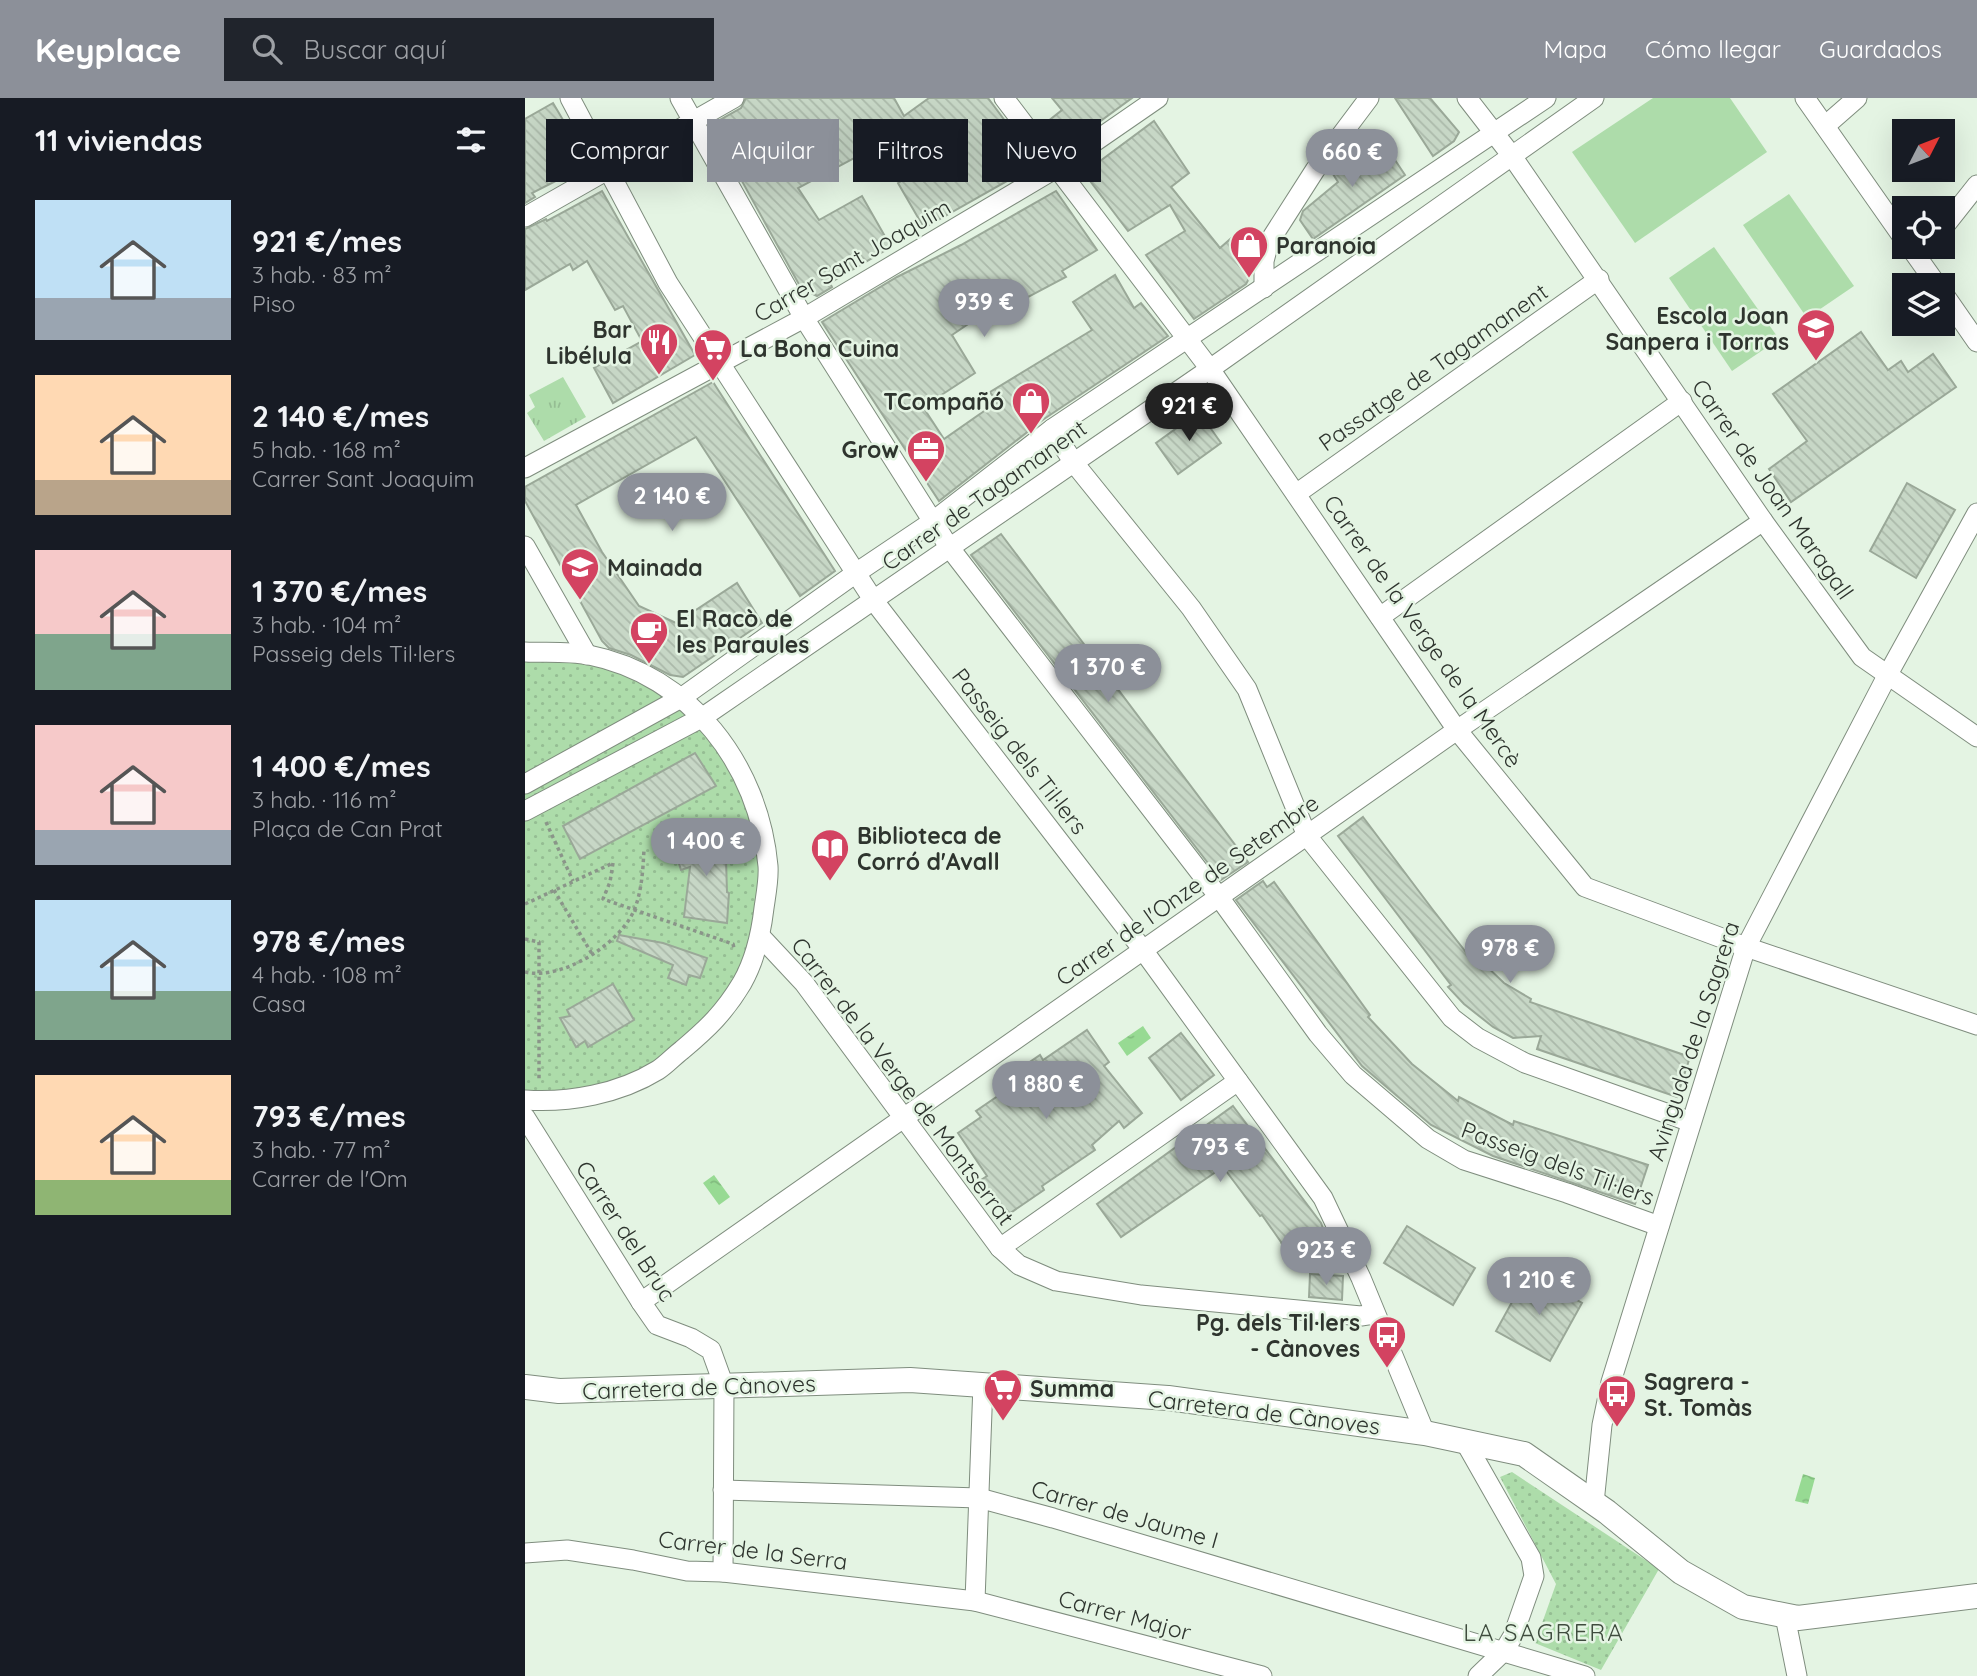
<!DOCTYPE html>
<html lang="es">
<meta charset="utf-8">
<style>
:root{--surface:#171b24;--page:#20242c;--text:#f1f3f6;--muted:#9ea1a6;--accent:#8c9099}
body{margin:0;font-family:Quicksand,sans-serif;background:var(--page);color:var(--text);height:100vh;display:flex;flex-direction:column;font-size:26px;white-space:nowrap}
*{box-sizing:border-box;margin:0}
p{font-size:23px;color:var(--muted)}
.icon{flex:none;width:38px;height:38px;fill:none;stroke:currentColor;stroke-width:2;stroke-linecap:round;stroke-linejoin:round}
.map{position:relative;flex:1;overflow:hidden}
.panel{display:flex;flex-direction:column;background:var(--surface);width:525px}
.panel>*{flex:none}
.hud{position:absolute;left:21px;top:21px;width:665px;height:63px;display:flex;gap:14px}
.needle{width:46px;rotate:48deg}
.fabs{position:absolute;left:1367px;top:21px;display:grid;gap:14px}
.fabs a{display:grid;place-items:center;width:63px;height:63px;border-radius:0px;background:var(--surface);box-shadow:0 7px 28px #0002;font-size:35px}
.price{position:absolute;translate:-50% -60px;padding:0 16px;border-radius:24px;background:var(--accent);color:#fff;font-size:23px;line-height:46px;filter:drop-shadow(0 2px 4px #0008)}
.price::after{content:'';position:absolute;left:50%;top:42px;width:21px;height:16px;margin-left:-10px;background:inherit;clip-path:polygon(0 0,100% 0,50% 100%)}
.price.on{background:#222;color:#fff}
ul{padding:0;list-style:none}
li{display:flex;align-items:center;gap:21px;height:175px;padding:0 35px}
li span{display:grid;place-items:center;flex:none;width:196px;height:140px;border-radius:0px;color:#555}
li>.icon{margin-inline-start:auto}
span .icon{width:84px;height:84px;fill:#fffc;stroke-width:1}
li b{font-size:30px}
h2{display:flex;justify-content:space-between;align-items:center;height:84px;padding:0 35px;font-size:30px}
.tag{padding:0 24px;border-radius:0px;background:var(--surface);box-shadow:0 7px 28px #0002;font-size:24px;line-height:63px}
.tag.on{background:var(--accent);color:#fff}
header{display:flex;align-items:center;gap:42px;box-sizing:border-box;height:98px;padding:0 35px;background:var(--accent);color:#fff}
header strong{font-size:33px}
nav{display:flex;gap:38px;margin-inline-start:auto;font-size:24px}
.search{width:490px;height:63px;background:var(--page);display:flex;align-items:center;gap:18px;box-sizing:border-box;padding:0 24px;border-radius:0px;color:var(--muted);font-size:26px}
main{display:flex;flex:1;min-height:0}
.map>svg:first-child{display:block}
.grass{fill:url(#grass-tufts)}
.park{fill:url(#park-dots)}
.pitch{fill:#addcaa}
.water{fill:url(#water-ripples)}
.building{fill:url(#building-back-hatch);stroke:#9aa898;stroke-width:2}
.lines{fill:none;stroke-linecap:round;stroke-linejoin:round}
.minor-casing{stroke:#7f8d7e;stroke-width:21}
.tertiary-casing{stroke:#7f8d7e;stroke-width:26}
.path{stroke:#8a9589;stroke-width:3.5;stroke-dasharray:3.5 3.5;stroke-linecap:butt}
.minor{stroke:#fff;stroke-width:19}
.tertiary{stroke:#fff;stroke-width:24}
.labels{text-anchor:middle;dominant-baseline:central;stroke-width:5;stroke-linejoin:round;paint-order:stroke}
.poi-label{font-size:23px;font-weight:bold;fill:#2e342e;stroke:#e4f4e3;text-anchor:start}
.street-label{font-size:23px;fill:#2e342e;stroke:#e4f4e3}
.neighbourhood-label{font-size:24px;letter-spacing:2px;fill:#3f4c3e;stroke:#e4f4e3}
</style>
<header>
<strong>Keyplace</strong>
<div class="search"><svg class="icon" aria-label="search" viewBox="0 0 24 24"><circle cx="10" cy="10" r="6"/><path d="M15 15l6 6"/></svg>Buscar aquí</div>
<nav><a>Mapa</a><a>Cómo llegar</a><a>Guardados</a></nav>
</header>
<main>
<section class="panel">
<h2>11 viviendas<svg class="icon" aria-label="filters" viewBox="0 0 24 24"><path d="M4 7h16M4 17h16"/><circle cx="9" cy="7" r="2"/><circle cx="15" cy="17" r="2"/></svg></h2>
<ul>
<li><span style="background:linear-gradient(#bfe0f5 70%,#9aa5b1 0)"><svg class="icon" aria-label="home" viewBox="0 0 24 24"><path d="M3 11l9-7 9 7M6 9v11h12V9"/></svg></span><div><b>921 €/mes</b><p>3 hab. · 83 m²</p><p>Piso</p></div></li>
<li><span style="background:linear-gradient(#ffd9b3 75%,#b9a48a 0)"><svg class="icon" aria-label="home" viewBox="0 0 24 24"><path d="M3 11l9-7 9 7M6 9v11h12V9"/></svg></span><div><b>2 140 €/mes</b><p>5 hab. · 168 m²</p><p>Carrer Sant Joaquim</p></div></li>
<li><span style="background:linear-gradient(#f6c9c9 60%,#7fa58c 0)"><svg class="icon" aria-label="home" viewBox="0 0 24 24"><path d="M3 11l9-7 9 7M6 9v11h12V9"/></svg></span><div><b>1 370 €/mes</b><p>3 hab. · 104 m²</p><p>Passeig dels Til·lers</p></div></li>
<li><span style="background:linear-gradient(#f6c9c9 75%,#9aa5b1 0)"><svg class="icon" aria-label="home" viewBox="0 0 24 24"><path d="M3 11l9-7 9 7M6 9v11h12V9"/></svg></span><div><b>1 400 €/mes</b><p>3 hab. · 116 m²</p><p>Plaça de Can Prat</p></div></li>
<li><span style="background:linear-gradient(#bfe0f5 65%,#7fa58c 0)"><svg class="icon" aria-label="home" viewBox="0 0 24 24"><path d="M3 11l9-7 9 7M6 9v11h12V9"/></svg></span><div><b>978 €/mes</b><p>4 hab. · 108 m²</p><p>Casa</p></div></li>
<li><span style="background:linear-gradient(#ffd9b3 75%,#8fb573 0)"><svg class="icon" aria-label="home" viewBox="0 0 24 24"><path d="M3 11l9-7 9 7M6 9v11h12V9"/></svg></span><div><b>793 €/mes</b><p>3 hab. · 77 m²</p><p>Carrer de l'Om</p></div></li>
</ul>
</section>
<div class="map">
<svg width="1452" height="1578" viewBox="0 0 1452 1578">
<defs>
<pattern id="grass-tufts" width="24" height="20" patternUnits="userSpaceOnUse" patternTransform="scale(1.75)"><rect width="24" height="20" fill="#addcaa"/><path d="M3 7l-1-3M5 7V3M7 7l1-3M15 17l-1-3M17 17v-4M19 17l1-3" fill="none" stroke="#95bd93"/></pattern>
<pattern id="park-dots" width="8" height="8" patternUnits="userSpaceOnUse" patternTransform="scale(1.75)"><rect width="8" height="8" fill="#addcaa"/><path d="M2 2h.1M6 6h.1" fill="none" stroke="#95bd93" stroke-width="1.8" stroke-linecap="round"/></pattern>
<pattern id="water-ripples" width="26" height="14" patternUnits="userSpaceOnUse" patternTransform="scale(1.75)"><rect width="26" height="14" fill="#97da93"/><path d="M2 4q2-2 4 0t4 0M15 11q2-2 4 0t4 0" fill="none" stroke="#82bc7f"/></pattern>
<pattern id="building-back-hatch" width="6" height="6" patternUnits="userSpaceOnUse" patternTransform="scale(1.75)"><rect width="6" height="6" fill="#c7d7c6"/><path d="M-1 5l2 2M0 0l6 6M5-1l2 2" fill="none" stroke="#abb9aa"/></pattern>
</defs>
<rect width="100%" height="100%" fill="#e4f4e3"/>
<path class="grass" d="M38,279l23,40 -42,24 -17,-28 8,-6 -6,-12z"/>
<g class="park">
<path d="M0,554l62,3 116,62 37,50 29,101 -26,114 -28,40 -103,68 -87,9z"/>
<path d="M987,1374l147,97 -58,101 -66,-27 21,-59 -56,-107z"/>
</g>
<g class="pitch">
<path d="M1128,0h77l37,54 -132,91 -63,-91z"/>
<path d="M1264,96l65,92 -47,32 -64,-93z"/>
<path d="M1189,149l65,92 -47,32 -63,-93z"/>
</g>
<g class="water">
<path d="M618,928l8,12 -24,18 -9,-13z"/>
<path d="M189,1077l16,22 -11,8 -16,-22z"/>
<path d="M1278,1376l12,4 -7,26 -13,-3z"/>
</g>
<g class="building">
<path d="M221,0h148l10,18 25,-18h59l49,66 -113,64 -26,-45 21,-12 -20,-37 -101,54 21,32 43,-24 29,51 -61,36 2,4 -15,9 -16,-8 -90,-163 30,-17z"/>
<path d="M527,0h80l-67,49 -18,-25 15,-12z"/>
<path d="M870,0h35l29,34 -5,9 -21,15z"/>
<path d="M28,5l36,61 -57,29 3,4 -10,6v-84z"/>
<path d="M629,23l35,52 -18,14 49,61 16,-14 17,22 -1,17 -6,11 -52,35 -48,-64 39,-24 -15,-26 -42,26 -44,-58z"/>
<path d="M858,44l22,33 -92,64 -13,-19 3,-9 35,-29 -5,-8z"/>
<path d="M77,93l93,164 -82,48 -19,-35 48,-27 -19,-35 -8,4 -28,-49 -14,9 -3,-6 -45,26v-61l21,-10 1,2z"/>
<path d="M531,93l41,59 -35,21 4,6 -74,39 -3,-6 -37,25 23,38 -52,34 21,32 53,-37 -7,-10 102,-62 -19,-28 42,-27 19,33 7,-5 27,33 -124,83 -105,82 -117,-179 75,-45 64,-32z"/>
<path d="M1336,234l27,38 13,-9 7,11 25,-18 23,33 -165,115 -22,-33 38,-28 -34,-47z"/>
<path d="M188,284l122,189 -35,25 -104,-159 -120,68 26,47 37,54 37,17 61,-40 25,40 -79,54 -13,-2 -39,-20 -22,-7 -7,-7 -77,-140v-14z"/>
<path d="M674,314l22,31 -43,31 -22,-31z"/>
<path d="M1382,385l48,27 -39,68 -46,-27z"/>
<path d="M476,436l247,328 -27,18 -250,-325z"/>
<path d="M170,655l21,33 -136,73 -17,-33z"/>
<path d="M838,719l70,93 43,55 5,-4 23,22 27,16 -1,3 160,55 -13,40 -140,-48 4,-13 -28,2 -20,-11 -29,-23 -16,-17 3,-2 -113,-149z"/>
<path d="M198,733l8,21 -5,7 1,33 2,1 -2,30 -43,-6 6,-50 -9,3 -7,-22z"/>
<path d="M738,783l4,6 7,-5 96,133 -2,2 44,47 46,37 1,-4 54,28 1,-4 134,44 -13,39 -142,-48 -62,-31 -69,-59 -126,-166z"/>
<path d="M94,837l44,8 44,15 -7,20 -11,-3 -3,10 -18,-7 5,-13 -56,-24z"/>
<path d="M88,886l21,36 -46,27 -3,-6 -9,6 -16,-29 10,-2 -3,-6z"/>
<path d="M562,932l22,32 -5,4 38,47 -18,15 -5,-7 -27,24 3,5 -53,36 2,4 -38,26 -25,-36 6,-4 -29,-43 23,-16 -5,-6 32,-22 -6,-8 38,-26 3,5z"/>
<path d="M656,935l33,42 -33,25 -32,-42z"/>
<path d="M708,1008l88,117 8,21 -40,17 -8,-19 -19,-27 -2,1 -37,-49 -102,70 -24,-33z"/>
<path d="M882,1128l68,42 -22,37 -69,-42z"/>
<path d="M1003,1175l54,30 -32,58 -54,-30z"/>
<path d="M785,1176l33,2 -1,24 -33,-3z"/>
</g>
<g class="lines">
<g class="minor-casing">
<g id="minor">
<path d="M45,0l98,185 206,318 269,349 180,248 38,80 64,155"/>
<path d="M155,0l124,220 145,229 270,350 99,137 35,41 75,64 36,21 103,33 92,33"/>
<path d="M479,0l206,271 247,361 128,157 161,60 231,78"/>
<path d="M942,0l45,58 251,365 99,136 115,80"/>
<path d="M1280,0l99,141"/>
<path d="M1300,28l32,-28"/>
<path d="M0,119l209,-119"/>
<path d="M1418,130l34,-43"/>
<path d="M1385,149l27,38"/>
<path d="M739,190v-27l5,-19 46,-72 54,-72"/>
<path d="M1418,195l34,49"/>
<path d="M527,331l22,34 117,145 56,81 60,147 145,182 26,20 47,25 166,59"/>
<path d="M0,370l279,-150 254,-151 100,-69"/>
<path d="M771,396l303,-215"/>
<path d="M0,448l62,109"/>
<path d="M855,519l302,-216"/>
<path d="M0,554c21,1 43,-1 64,3 101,20 170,110 179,211 1,13 -2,28 -4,42 -3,26 -9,52 -22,75 -18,30 -34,45 -60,67 -8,6 -16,15 -24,20 -39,24 -89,33 -133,30"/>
<path d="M0,686l156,-86 175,-125 76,-51 120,-93 494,-331"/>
<path d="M0,713l178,-94 507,-348 384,-271"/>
<path d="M236,839l43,46 196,265 19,17 37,16 85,14 220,21 13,-2"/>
<path d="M0,1019l116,185 16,23 34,13 20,12 13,36 -1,186"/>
<path d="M475,1150l238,-167"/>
<path d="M116,1204l816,-572 306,-209"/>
<path d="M939,1342l67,118 3,18 -21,60 -9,15 -26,25"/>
<path d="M198,1392l256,8 74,20 532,158"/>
<path d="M1069,1405l8,-78 9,-43 135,-435 141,-271 90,-163"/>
<path d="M0,1455l42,-3 66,10 54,11 36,1 252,29 287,75"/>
<path d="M450,1503l8,-217"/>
<path d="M1260,1518l12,60"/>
</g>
</g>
<g class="tertiary-casing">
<path id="tertiary" d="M0,1289l34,4 351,-11 258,18 257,35 99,21 83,58 74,60 62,35 55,11 179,-22"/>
</g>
<g class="path">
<path d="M21,724l27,59"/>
<path d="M88,765l-3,19 -7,17 130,45 1,4"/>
<path d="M29,792l38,64"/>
<path d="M0,806l88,-41"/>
<path d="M0,841l14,3v139"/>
<path d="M0,874c37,9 97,-29 110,-64 7,-19 8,-39 9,-59"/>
</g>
<use href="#minor" class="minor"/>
<use href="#tertiary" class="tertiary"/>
</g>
<defs>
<g id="shop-pin" transform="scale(2.0125)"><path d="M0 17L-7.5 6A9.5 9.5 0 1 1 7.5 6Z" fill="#d34361" stroke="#e4f4e3"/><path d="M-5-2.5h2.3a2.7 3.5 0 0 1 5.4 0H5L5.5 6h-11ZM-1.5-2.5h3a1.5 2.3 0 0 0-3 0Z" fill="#fff"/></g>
<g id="school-pin" transform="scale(2.0125)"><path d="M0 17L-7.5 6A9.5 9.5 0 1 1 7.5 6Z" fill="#d34361" stroke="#e4f4e3"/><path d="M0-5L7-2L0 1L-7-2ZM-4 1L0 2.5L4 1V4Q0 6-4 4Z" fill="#fff"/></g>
<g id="restaurant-pin" transform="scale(2.0125)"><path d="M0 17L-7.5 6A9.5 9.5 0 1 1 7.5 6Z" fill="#d34361" stroke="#e4f4e3"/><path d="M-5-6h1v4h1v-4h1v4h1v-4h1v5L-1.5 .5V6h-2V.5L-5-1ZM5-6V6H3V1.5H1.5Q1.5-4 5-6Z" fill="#fff"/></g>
<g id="supermarket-pin" transform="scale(2.0125)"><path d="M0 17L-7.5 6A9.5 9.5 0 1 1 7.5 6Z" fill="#d34361" stroke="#e4f4e3"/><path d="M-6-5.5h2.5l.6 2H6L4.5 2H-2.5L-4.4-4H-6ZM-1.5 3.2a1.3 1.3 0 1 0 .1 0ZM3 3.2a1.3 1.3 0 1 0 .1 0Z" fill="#fff"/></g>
<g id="office-pin" transform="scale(2.0125)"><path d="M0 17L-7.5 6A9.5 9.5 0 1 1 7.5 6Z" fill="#d34361" stroke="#e4f4e3"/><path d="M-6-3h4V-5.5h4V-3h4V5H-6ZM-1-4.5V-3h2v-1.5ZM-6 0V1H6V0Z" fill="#fff"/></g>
<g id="cafe-pin" transform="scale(2.0125)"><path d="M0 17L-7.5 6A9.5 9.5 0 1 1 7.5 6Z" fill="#d34361" stroke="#e4f4e3"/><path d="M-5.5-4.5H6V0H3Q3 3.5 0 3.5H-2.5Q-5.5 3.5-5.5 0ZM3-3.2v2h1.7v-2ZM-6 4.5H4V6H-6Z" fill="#fff"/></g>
<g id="library-pin" transform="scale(2.0125)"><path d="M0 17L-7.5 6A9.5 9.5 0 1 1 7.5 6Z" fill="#d34361" stroke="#e4f4e3"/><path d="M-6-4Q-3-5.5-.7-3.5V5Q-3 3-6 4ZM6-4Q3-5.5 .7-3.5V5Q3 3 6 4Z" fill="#fff"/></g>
<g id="bus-pin" transform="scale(2.0125)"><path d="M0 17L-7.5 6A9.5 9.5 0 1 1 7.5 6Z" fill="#d34361" stroke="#e4f4e3"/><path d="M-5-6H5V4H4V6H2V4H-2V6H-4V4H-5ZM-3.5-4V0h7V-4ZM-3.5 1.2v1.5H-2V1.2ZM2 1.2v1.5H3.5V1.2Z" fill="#fff"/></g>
</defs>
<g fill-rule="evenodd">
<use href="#shop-pin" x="724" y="147"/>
<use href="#school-pin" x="1291" y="230"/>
<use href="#restaurant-pin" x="134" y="244"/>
<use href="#supermarket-pin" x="188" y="250"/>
<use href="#shop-pin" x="506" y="303"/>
<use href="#office-pin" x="401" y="351"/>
<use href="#school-pin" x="55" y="469"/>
<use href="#cafe-pin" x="124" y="533"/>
<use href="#library-pin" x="305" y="750"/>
<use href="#bus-pin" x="862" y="1237"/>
<use href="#supermarket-pin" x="478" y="1290"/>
<use href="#bus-pin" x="1092" y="1296"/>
</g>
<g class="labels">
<g class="poi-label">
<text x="751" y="147">Paranoia</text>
<text x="1264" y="217" text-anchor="end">Escola Joan<tspan x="1264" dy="26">Sanpera i Torras</tspan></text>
<text x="107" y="231" text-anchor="end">Bar<tspan x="107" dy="26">Libélula</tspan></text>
<text x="215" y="250">La Bona Cuina</text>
<text x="479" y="303" text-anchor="end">TCompañó</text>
<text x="374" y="351" text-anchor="end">Grow</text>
<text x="82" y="469">Mainada</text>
<text x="151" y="520">El Racò de<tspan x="151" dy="26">les Paraules</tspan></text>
<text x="332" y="737">Biblioteca de<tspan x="332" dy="26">Corró d'Avall</tspan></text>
<text x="835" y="1224" text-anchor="end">Pg. dels Til·lers<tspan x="835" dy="26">- Cànoves</tspan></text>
<text x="1119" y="1283">Sagrera -<tspan x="1119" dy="26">St. Tomàs</tspan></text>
<text x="505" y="1290">Summa</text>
</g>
<g class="street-label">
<text transform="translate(327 162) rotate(-30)">Carrer Sant Joaquim</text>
<text transform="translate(908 269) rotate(-35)">Passatge de Tagamanent</text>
<text transform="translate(1248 391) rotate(55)">Carrer de Joan Maragall</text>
<text transform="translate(459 397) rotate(-35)">Carrer de Tagamanent</text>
<text transform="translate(898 533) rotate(55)">Carrer de la Verge de la Mercè</text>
<text transform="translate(495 653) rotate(52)">Passeig dels Til·lers</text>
<text transform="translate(662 792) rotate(-35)">Carrer de l'Onze de Setembre</text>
<text transform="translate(1168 943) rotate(-72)">Avinguda de la Sagrera</text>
<text transform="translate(378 983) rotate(53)">Carrer de la Verge de Montserrat</text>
<text transform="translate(1033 1065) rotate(20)">Passeig dels Til·lers</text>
<text transform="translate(101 1133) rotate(57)">Carrer del Bruc</text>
<text transform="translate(174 1289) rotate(-2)">Carretera de Cànoves</text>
<text transform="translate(739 1314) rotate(7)">Carretera de Cànoves</text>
<text transform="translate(600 1416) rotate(16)">Carrer de Jaume I</text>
<text transform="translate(228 1452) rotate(7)">Carrer de la Serra</text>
<text transform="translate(600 1517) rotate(15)">Carrer Major</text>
</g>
<g class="neighbourhood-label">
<text x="1019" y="1534">LA SAGRERA</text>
</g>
</g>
</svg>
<div class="fabs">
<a><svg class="needle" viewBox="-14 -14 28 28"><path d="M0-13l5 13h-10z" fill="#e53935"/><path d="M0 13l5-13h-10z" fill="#9ea1a6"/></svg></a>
<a><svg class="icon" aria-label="locate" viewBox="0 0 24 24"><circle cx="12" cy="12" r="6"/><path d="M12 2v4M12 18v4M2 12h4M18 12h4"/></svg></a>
<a><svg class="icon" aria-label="layers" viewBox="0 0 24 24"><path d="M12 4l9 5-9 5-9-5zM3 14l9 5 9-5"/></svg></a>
</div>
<b class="price" style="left:827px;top:91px">660 €</b>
<b class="price" style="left:459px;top:241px">939 €</b>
<b class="price on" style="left:664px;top:345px">921 €</b>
<b class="price" style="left:147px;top:435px">2 140 €</b>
<b class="price" style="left:583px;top:606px">1 370 €</b>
<b class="price" style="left:181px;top:780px">1 400 €</b>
<b class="price" style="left:985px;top:887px">978 €</b>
<b class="price" style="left:521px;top:1023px">1 880 €</b>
<b class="price" style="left:695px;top:1086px">793 €</b>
<b class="price" style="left:801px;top:1189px">923 €</b>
<b class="price" style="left:1014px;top:1219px">1 210 €</b>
<div class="hud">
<a class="tag">Comprar</a>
<a class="tag on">Alquilar</a>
<a class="tag">Filtros</a>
<a class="tag">Nuevo</a>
</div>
</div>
</main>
